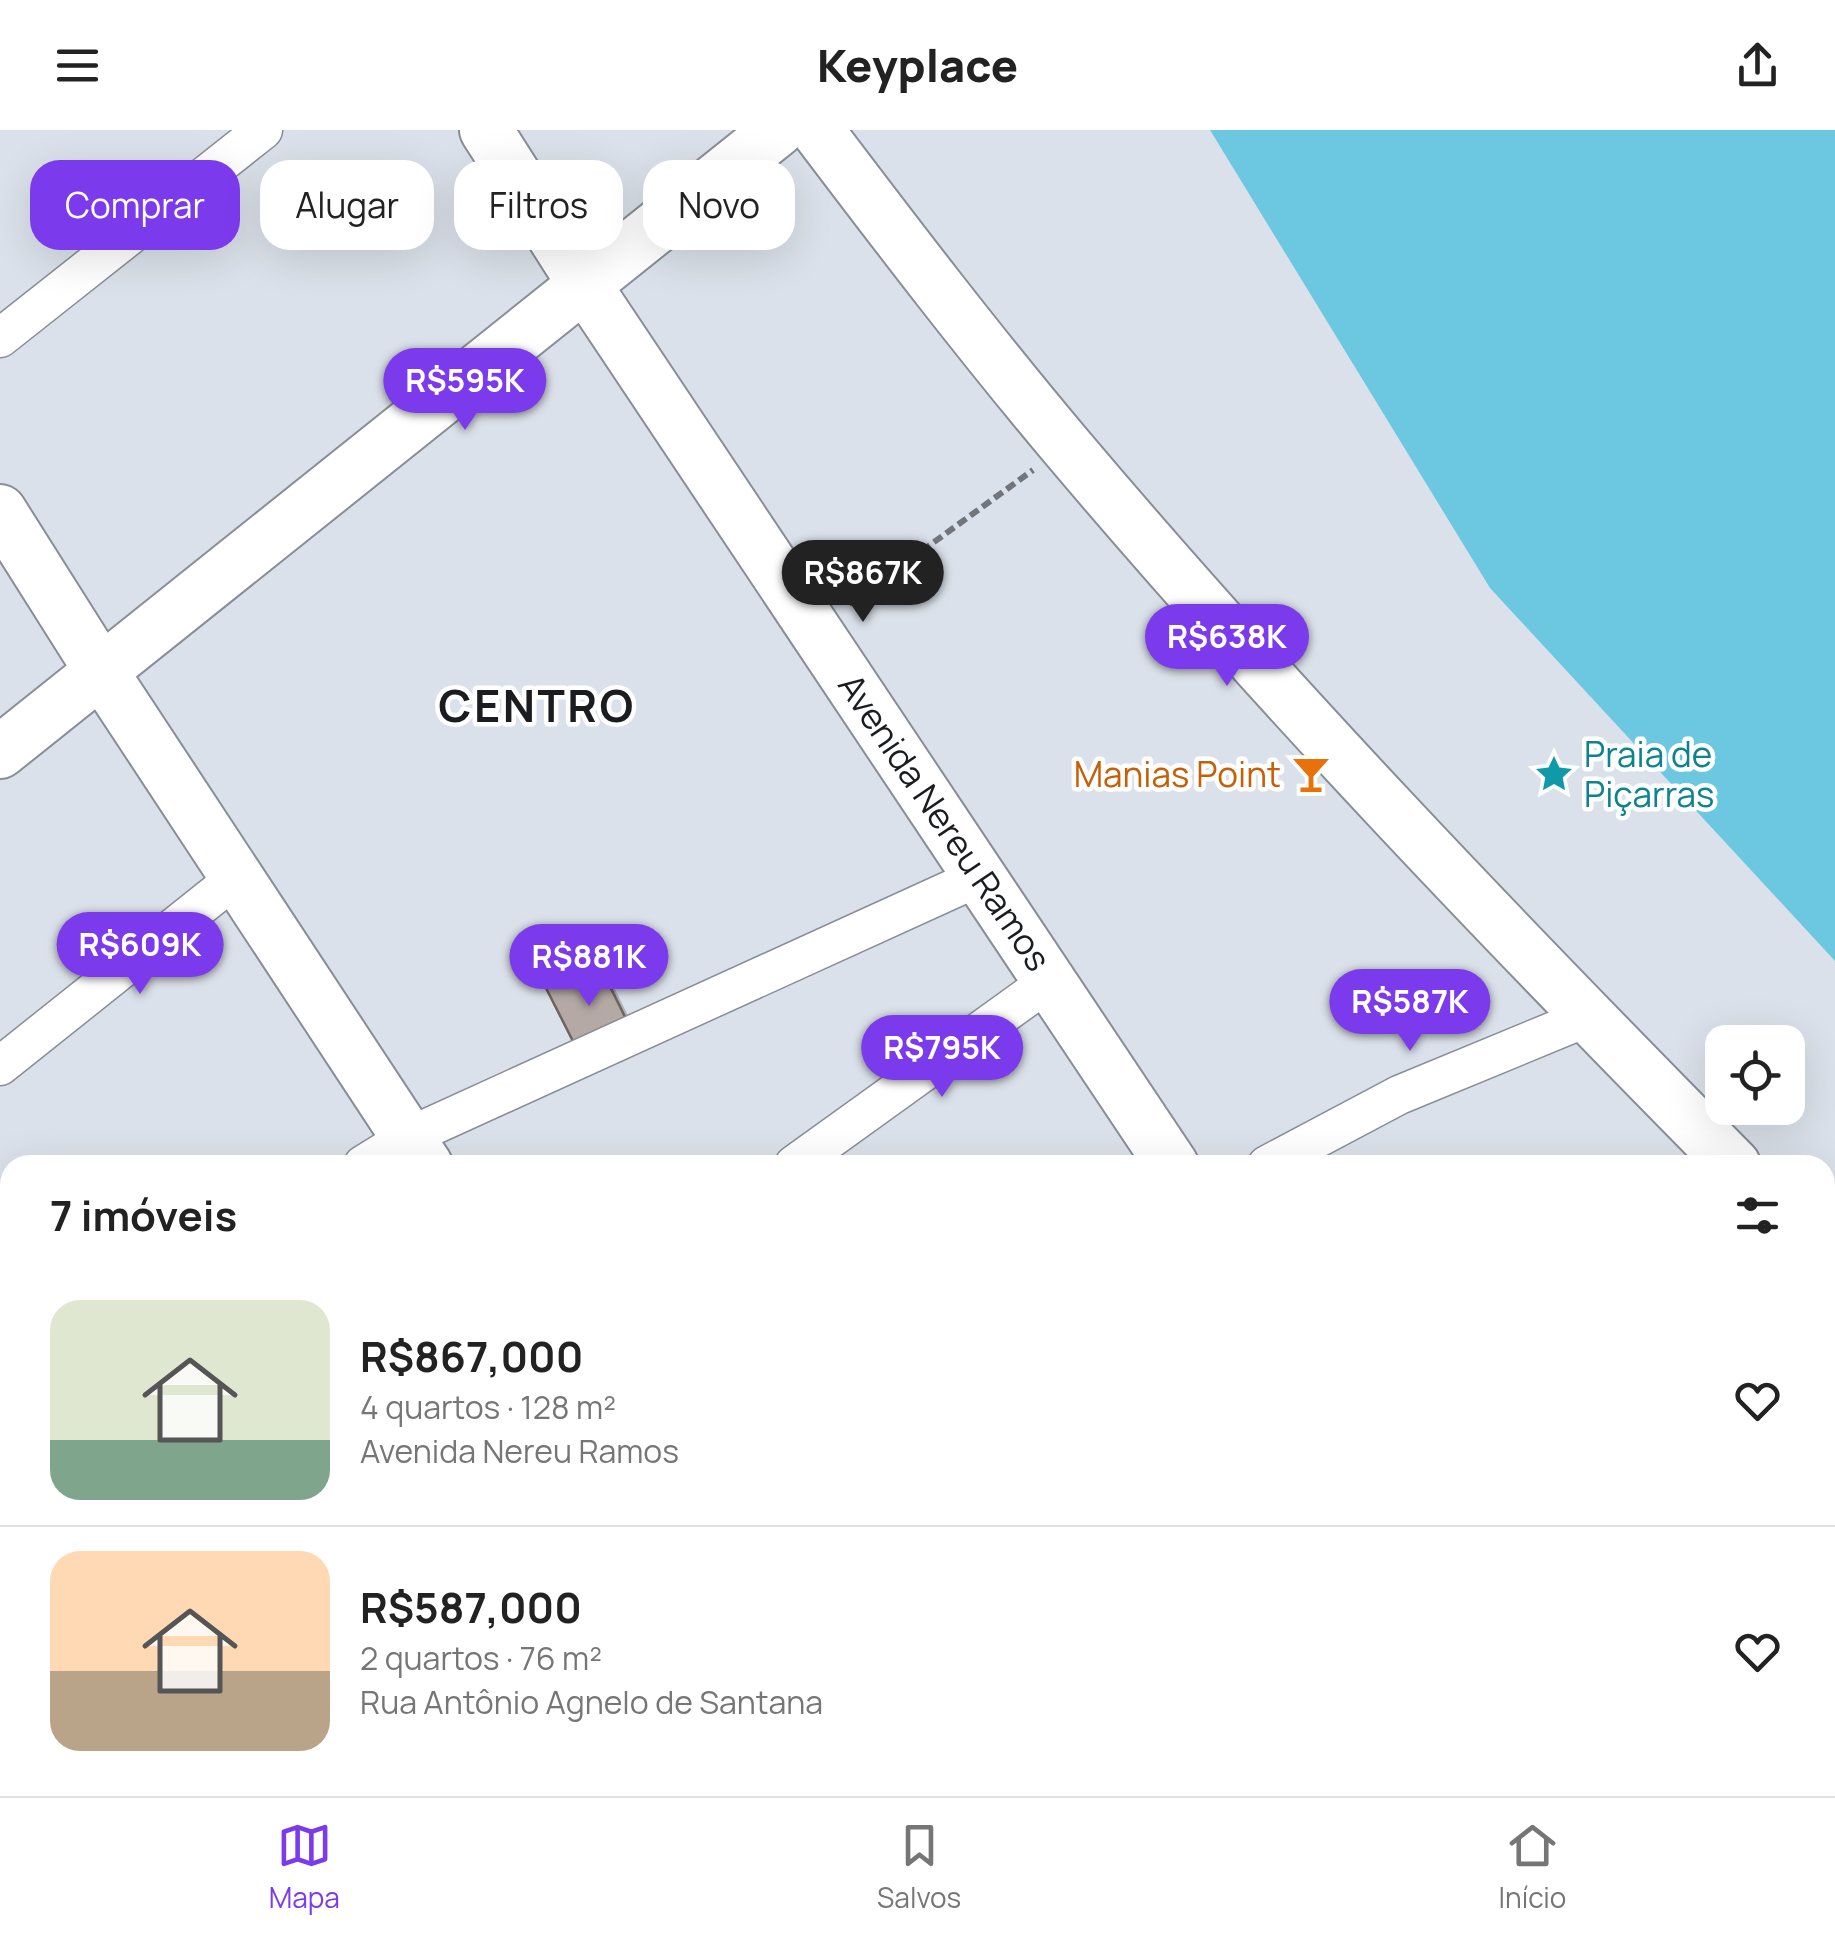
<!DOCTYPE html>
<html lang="pt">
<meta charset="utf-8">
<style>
:root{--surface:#fff;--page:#f2f2f2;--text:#222;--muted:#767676;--line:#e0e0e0;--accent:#7c3aed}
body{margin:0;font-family:Manrope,sans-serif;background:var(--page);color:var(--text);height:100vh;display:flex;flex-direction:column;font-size:38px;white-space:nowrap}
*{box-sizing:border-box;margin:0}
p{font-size:32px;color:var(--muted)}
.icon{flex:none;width:55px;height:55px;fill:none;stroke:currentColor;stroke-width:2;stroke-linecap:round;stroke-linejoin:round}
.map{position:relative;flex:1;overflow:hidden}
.sheet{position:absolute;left:0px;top:1025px;width:1835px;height:642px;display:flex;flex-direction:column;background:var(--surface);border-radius:30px 30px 0 0;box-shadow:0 10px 40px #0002}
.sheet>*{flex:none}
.top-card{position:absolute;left:30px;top:30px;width:1000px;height:90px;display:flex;gap:20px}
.buttons{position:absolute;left:1705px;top:895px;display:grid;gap:20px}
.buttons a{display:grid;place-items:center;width:100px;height:100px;border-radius:20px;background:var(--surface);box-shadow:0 10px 40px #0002;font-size:50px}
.price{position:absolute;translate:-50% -85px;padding:0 22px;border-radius:35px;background:var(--accent);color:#fff;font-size:32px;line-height:65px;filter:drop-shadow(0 2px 5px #0008)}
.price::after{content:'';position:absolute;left:50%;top:60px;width:30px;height:22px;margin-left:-15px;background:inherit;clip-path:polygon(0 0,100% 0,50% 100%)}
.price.on{background:#222;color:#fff}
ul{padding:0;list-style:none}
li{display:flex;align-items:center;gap:30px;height:250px;padding:0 50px}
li+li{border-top:2px solid var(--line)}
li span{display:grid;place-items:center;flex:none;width:280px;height:200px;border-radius:30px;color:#555}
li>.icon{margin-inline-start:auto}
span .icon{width:120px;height:120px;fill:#fffc;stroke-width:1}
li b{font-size:42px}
h2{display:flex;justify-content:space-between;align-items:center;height:120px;padding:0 50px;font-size:42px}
.chip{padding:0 35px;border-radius:30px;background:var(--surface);box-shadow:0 10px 40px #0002;font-size:35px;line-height:90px}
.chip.on{background:var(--accent);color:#fff}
header{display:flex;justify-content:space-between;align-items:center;height:130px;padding:0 50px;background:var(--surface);font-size:45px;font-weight:800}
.dock{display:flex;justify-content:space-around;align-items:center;height:140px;border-top:2px solid var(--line);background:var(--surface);font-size:28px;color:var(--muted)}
.dock a{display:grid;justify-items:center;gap:5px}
.dock .on{color:var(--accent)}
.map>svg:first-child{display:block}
.water{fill:#6cc8e1}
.shadow{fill:#0003}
.building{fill:#b4a9a5;stroke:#6d635f;stroke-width:2.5}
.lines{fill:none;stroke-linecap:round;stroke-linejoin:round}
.street-casing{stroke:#888d96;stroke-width:41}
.secondary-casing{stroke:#888d96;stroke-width:56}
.path{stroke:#72767c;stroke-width:6;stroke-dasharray:10 5;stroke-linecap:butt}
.street{stroke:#fff;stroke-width:38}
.secondary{stroke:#fff;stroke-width:52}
.labels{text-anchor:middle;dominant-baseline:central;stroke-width:9;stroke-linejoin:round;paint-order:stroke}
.culture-label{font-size:35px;fill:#0d838f;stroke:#fff;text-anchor:start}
.food-label{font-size:35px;fill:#c56008;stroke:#fff;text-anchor:end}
.street-label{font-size:35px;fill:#1a1c1f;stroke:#fff}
.district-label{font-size:45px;font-weight:bold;letter-spacing:2.5px;fill:#1a1c1f;stroke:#fff}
</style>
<header><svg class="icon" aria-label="menu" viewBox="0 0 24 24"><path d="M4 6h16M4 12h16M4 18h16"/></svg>Keyplace<svg class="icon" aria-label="share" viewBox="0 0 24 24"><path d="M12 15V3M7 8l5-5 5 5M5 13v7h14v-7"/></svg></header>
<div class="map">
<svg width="1835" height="1666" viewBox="0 0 1835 1666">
<rect width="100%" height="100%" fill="#dbe1ea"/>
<path class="water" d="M1210,0h625v831l-345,-373z"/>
<g class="shadow">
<path d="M597,835l12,12 33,67 -47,23z"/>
<path d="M603,1658h196l-9,8h-195z"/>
</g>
<g class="building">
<path d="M598,832l34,69 -51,26 -35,-69z"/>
<path d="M600,1658h129l-9,8h-129z"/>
</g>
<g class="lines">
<g class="street-casing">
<g id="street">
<path d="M0,208l263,-208"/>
<path d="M0,936l237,-189"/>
<path d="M363,1035l47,-29 569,-259"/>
<path d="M794,1035l257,-185"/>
<path d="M1267,1035l132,-70 189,-78"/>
<path d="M0,1290l10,-7"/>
<path d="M1825,1631l10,-9"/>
<path d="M0,1652l10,-9"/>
<path d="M34,1658l8,8"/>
<path d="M373,1666l9,-8"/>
<path d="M783,1666l9,-8"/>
<path d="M1216,1666l8,-8"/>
</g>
</g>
<g class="secondary-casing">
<g id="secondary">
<path d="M486,0l98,154 588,881"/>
<path d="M817,0c81,107 162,213 248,315 211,250 439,487 669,720"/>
<path d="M0,381l101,160 325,494"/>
<path d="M0,622l778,-622"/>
<path d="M1825,1127l10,10"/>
<path d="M833,1658l5,8"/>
<path d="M1576,1658l5,8"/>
</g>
</g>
<path class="path" d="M849,474l184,-134"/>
<use href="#street" class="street"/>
<use href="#secondary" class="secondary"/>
</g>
<defs>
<g id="bar-bare" transform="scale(3)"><path d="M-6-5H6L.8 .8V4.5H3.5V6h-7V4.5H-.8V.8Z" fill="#e8710a" stroke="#fff" stroke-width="2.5" paint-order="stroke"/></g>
<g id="sight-bare" transform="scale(3)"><path d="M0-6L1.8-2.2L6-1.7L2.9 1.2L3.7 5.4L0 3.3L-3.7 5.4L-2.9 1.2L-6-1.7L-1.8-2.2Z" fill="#0f9aa8" stroke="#fff" stroke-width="2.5" paint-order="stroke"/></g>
</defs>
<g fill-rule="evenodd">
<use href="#bar-bare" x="1311" y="644"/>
<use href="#sight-bare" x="1554" y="644"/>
</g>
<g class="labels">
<g class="culture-label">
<text x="1584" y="624">Praia de<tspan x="1584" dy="40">Piçarras</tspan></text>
</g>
<g class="food-label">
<text x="1281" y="644">Manias Point</text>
</g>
<g class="street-label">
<text transform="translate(945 692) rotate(56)">Avenida Nereu Ramos</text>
</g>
<g class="district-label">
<text x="537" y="575">CENTRO</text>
</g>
</g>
</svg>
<div class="buttons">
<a><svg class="icon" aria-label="locate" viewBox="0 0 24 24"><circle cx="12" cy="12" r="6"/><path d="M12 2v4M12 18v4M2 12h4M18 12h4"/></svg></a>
</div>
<b class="price" style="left:465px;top:303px">R$595K</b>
<b class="price on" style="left:863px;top:495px">R$867K</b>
<b class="price" style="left:1227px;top:559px">R$638K</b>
<b class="price" style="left:140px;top:867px">R$609K</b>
<b class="price" style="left:589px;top:879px">R$881K</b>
<b class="price" style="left:1410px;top:924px">R$587K</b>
<b class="price" style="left:942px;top:970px">R$795K</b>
<div class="top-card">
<a class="chip on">Comprar</a>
<a class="chip">Alugar</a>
<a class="chip">Filtros</a>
<a class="chip">Novo</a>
</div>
<section class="sheet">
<h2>7 imóveis<svg class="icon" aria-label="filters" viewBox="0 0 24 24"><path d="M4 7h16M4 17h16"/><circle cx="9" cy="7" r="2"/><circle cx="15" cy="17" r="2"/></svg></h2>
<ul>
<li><span style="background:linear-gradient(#dfe7d0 70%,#7fa58c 0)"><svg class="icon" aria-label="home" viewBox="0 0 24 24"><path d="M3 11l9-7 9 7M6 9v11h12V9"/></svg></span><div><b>R$867,000</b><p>4 quartos · 128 m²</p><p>Avenida Nereu Ramos</p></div><svg class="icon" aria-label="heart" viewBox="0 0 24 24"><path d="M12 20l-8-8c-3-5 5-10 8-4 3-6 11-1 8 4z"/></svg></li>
<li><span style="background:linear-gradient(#ffd9b3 60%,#b9a48a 0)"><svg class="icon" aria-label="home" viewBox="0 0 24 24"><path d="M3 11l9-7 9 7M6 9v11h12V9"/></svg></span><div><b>R$587,000</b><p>2 quartos · 76 m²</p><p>Rua Antônio Agnelo de Santana</p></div><svg class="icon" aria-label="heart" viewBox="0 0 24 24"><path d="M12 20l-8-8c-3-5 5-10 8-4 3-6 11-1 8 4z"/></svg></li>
</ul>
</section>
</div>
<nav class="dock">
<a class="on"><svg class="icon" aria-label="map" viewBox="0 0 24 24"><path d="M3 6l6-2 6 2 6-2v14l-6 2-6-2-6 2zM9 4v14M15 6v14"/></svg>Mapa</a>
<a><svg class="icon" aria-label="saved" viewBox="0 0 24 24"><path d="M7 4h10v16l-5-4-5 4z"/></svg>Salvos</a>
<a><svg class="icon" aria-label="home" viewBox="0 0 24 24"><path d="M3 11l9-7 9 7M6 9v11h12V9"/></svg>Início</a>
</nav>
